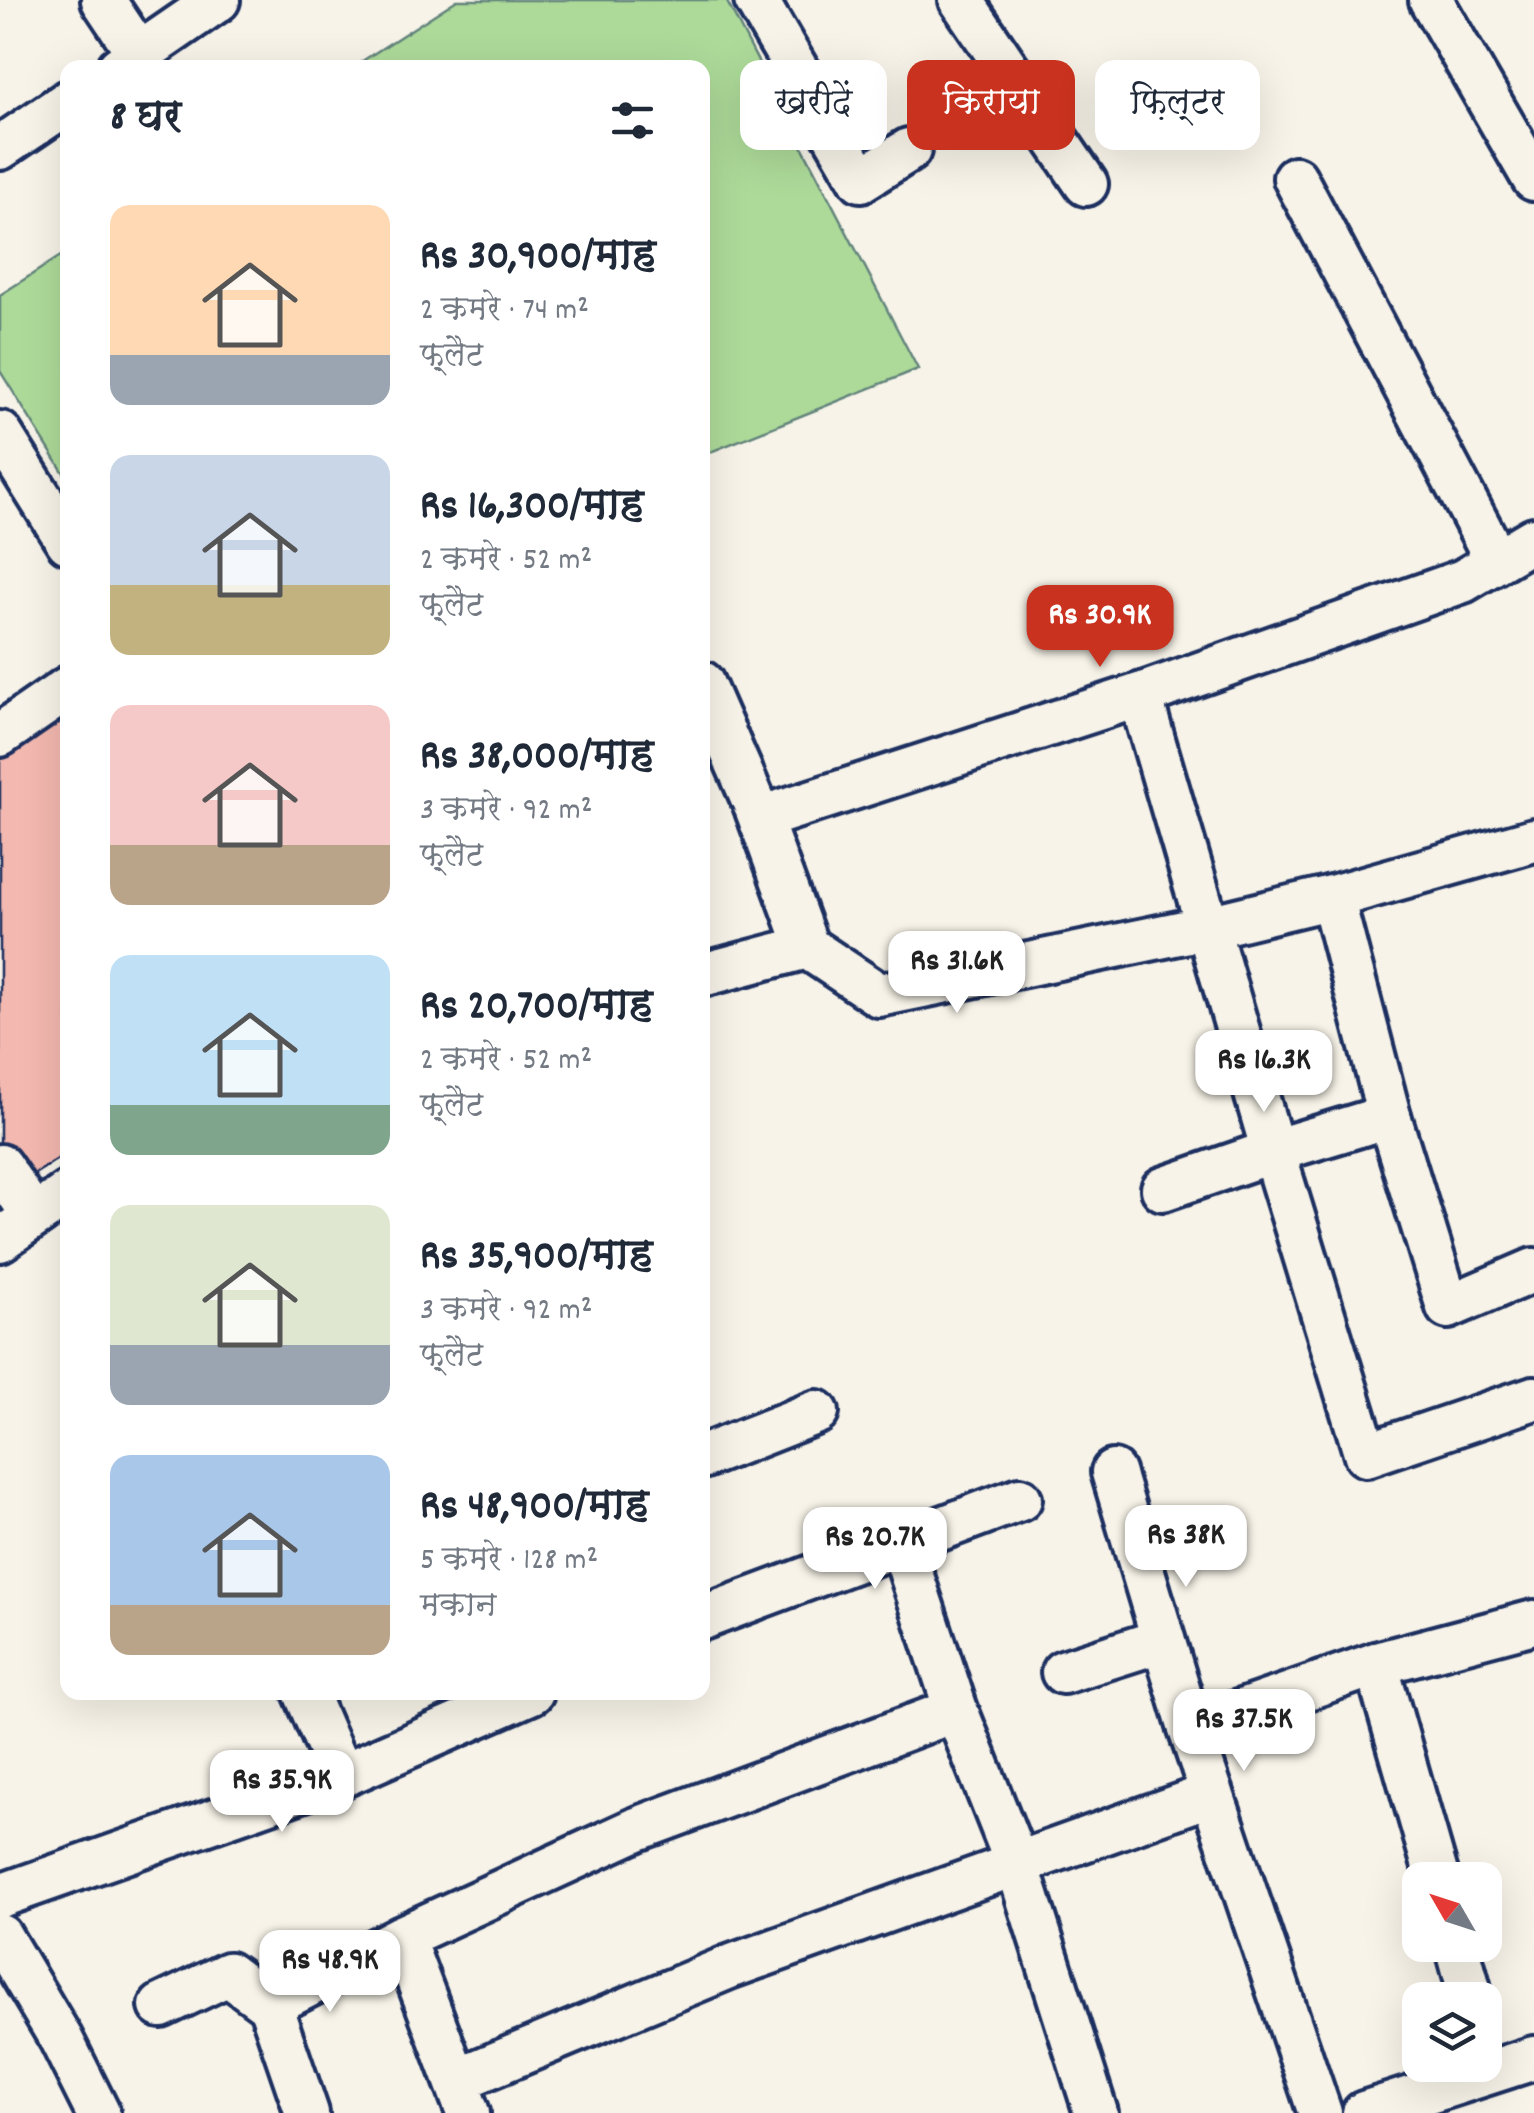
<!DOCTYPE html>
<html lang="hi">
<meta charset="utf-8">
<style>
:root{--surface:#fff;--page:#f6f6f7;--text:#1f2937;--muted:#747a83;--accent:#c8321e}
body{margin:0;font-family:Dekko,"Playpen Sans Deva",sans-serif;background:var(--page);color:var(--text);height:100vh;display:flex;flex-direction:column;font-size:38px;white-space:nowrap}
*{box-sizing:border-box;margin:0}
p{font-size:32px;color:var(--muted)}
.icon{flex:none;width:55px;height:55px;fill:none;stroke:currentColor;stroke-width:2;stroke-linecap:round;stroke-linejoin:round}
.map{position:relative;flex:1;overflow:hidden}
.drawer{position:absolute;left:60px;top:60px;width:650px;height:1640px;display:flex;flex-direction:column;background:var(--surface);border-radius:20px;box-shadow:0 10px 40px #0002}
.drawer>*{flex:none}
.banner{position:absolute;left:740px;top:60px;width:642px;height:90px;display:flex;gap:20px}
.needle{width:65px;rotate:309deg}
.tools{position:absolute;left:1402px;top:1862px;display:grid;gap:20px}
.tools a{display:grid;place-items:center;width:100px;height:100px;border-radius:20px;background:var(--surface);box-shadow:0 10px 40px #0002;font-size:50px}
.price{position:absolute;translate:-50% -85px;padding:0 22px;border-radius:20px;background:#fff;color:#222;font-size:32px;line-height:65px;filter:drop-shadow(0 2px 5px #0008)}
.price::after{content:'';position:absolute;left:50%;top:60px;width:30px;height:22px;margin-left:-15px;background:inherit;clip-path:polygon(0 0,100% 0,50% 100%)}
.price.selected{background:var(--accent);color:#fff}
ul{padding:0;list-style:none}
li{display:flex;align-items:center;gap:30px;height:250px;padding:0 50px}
li span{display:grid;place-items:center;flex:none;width:280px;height:200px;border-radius:20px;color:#555}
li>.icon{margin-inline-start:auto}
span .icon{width:120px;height:120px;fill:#fffc;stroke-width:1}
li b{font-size:42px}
h2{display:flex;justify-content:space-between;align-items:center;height:120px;padding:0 50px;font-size:42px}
.tag{padding:0 35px;border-radius:20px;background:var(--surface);box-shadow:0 10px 40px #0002;font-size:35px;line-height:90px}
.tag.selected{background:var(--accent);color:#fff}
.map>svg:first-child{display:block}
.green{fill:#adda99;stroke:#64847c;stroke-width:2.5}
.building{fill:#f3b8af;stroke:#1b2f5e;stroke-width:2.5}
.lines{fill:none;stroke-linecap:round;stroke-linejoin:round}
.minor-casing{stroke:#1b2f5e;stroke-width:50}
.minor{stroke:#f7f3e8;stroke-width:42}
</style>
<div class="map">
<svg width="1534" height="2113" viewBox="0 0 1534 2113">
<rect width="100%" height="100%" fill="#f7f3e8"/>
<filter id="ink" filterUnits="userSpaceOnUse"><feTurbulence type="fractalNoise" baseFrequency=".01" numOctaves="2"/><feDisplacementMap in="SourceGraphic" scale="20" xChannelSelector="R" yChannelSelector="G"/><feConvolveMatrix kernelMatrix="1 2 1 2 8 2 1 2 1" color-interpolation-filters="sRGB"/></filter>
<g filter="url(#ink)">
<g class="green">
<path d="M457,0h269l192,369 -215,86 -1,-387 -349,-1z"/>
<path d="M67,252v226l-67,-107v-76z"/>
</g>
<path class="building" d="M68,699v453l-44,29 -24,-35v-402z"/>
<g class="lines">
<g class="minor-casing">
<g id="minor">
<path d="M103,0l36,54"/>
<path d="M756,0l105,180 48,-30"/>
<path d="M961,0l125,184"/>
<path d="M1431,0l103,179"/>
<path d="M119,68l99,-68"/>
<path d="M0,148l68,-46"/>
<path d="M1295,178l201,381"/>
<path d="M0,433l68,109"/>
<path d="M702,683l59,135 379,-123 323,-114 71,-42"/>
<path d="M1140,695l133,456 93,304 168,-57"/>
<path d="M0,735l68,-47"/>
<path d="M757,810l50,137"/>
<path d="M1332,897l57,219 59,191 86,-37"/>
<path d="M702,975l105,-28 72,48 329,-68 124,-30 202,-57"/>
<path d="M0,1166l34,50"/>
<path d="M1163,1189l110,-38 116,-35"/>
<path d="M0,1240l68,-47"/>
<path d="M702,1457l115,-45"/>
<path d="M1113,1472l77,257"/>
<path d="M901,1543l55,167"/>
<path d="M702,1618l318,-119"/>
<path d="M1376,1664l62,216"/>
<path d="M1063,1672l100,-32"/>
<path d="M305,1692l36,84"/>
<path d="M0,1896l341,-120 191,-84"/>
<path d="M0,1936l61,103 37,74"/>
<path d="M1457,1945l15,55"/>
<path d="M161,2006l67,-32 42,31"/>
<path d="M457,2080l272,-113 483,-173"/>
<path d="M307,2113l-37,-108 132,-68"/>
<path d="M468,2113l-66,-176 235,-108 319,-119 61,154 79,249"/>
<path d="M1320,2113l-130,-384 186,-65 158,-42"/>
<path d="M1364,2113l170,-55"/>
</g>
</g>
<use href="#minor" class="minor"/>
</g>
</g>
</svg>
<div class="tools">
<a><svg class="needle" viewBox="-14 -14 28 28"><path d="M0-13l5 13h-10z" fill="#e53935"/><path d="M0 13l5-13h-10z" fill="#747a83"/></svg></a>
<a><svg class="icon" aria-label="layers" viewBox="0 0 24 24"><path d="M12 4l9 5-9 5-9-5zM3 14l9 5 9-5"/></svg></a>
</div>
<b class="price selected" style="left:1100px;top:670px">Rs 30.9K</b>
<b class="price" style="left:957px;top:1016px">Rs 31.6K</b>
<b class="price" style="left:1264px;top:1115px">Rs 16.3K</b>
<b class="price" style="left:1186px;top:1590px">Rs 38K</b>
<b class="price" style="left:875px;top:1592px">Rs 20.7K</b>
<b class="price" style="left:1244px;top:1774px">Rs 37.5K</b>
<b class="price" style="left:282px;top:1835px">Rs 35.9K</b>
<b class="price" style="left:330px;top:2015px">Rs 48.9K</b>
<div class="banner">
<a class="tag">खरीदें</a>
<a class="tag selected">किराया</a>
<a class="tag">फ़िल्टर</a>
</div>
<section class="drawer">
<h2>8 घर<svg class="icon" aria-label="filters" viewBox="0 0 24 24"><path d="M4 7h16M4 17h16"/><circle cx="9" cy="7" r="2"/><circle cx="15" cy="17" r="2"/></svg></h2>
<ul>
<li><span style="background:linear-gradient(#ffd9b3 75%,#9aa5b1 0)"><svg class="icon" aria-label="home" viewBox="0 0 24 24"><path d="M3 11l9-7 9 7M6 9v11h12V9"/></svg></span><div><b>Rs 30,900/माह</b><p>2 कमरे · 74 m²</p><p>फ़्लैट</p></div></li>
<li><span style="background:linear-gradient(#c9d6e8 65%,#c2b280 0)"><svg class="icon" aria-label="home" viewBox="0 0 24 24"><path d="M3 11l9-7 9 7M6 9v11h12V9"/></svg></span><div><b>Rs 16,300/माह</b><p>2 कमरे · 52 m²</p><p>फ़्लैट</p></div></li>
<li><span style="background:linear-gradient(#f6c9c9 70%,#b9a48a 0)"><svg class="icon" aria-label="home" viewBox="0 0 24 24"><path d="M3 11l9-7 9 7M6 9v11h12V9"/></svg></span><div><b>Rs 38,000/माह</b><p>3 कमरे · 92 m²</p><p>फ़्लैट</p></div></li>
<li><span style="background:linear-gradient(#bfe0f5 75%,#7fa58c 0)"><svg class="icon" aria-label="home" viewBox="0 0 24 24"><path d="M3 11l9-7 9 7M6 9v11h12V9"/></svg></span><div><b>Rs 20,700/माह</b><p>2 कमरे · 52 m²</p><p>फ़्लैट</p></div></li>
<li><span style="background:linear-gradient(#dfe7d0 70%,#9aa5b1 0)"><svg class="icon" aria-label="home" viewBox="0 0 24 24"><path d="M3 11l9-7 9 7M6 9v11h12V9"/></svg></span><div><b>Rs 35,900/माह</b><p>3 कमरे · 92 m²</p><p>फ़्लैट</p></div></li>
<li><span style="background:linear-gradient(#a9c7e8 75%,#b9a48a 0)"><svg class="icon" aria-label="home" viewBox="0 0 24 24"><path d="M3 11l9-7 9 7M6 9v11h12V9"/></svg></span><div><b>Rs 48,900/माह</b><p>5 कमरे · 128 m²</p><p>मकान</p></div></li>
</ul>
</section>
</div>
